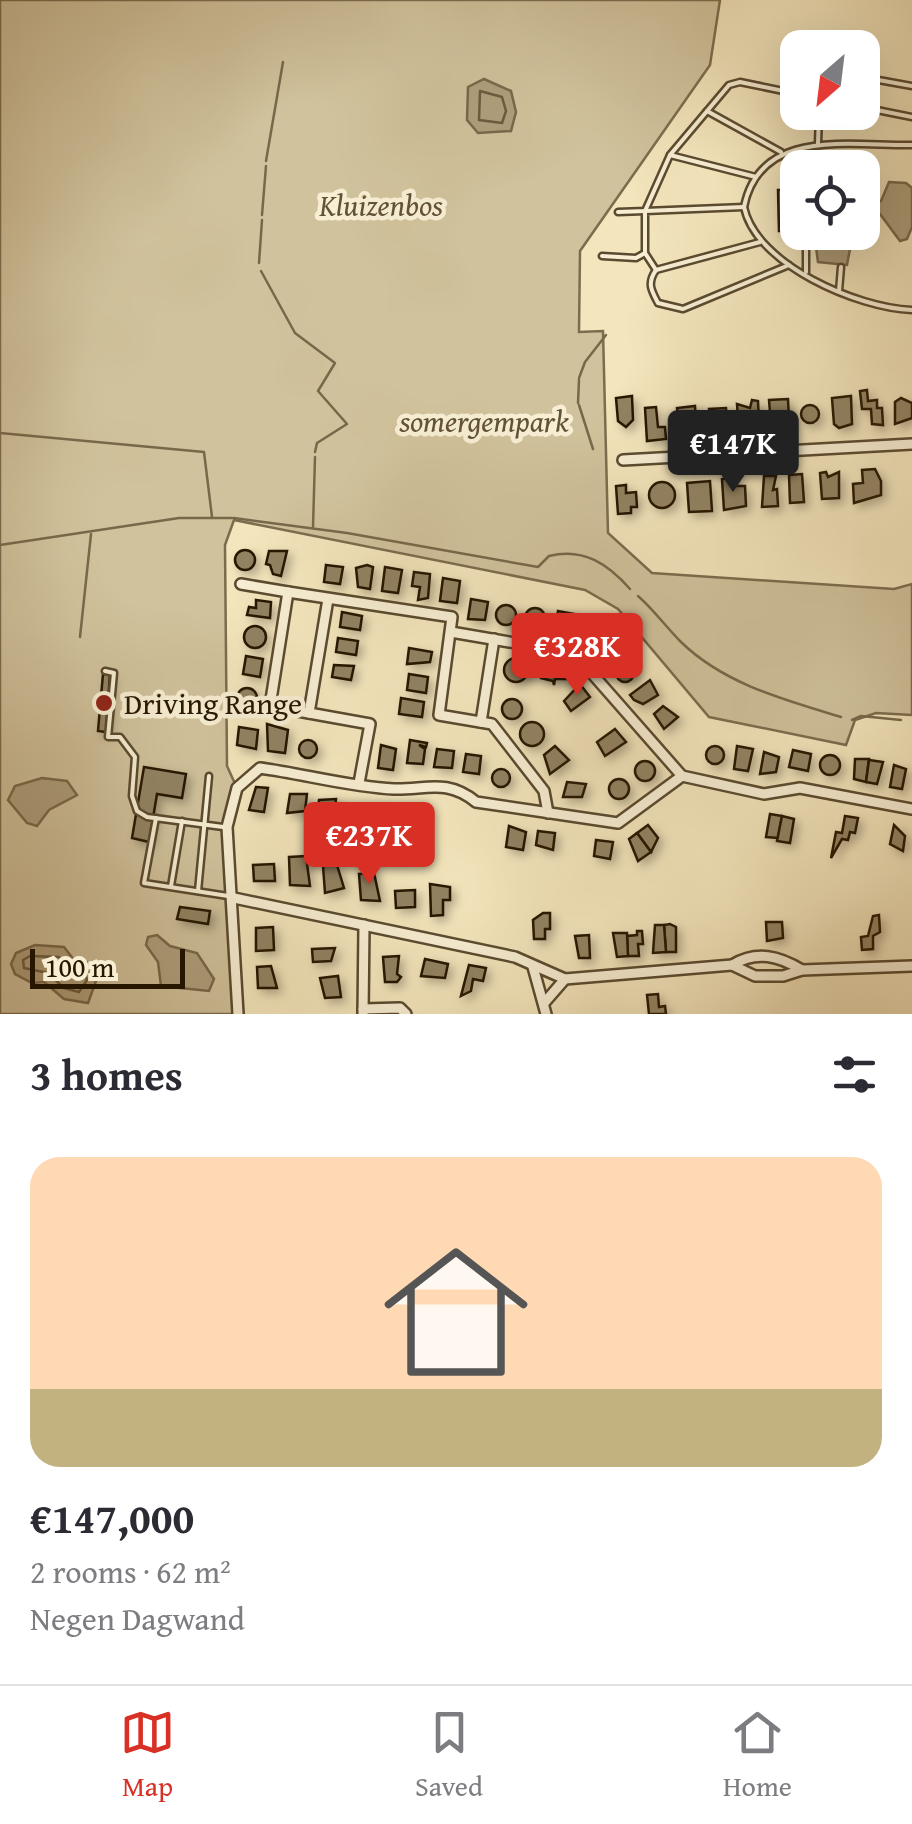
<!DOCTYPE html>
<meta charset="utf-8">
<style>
:root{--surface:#fff;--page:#f2f2f3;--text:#2b2b33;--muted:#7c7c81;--line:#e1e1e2;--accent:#d93025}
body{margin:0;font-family:"Gentium Book Plus",serif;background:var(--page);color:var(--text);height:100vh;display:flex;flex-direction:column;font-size:38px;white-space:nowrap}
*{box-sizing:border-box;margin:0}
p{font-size:32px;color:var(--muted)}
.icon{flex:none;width:55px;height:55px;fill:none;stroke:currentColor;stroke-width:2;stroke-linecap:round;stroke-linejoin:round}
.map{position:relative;height:1014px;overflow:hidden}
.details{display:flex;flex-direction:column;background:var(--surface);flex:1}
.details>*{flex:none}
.needle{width:65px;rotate:208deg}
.fabs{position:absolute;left:780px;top:30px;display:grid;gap:20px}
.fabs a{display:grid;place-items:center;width:100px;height:100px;border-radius:20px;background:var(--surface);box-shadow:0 10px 40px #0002;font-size:50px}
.scale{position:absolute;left:30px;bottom:25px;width:155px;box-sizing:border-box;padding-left:10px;border:5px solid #271600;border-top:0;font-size:28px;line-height:35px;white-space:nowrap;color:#271600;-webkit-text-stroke:8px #f7eed3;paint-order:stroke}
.price{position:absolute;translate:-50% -85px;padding:0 22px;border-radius:10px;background:var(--accent);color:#fff;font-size:32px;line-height:65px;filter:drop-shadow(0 2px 5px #0008)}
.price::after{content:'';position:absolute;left:50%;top:60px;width:30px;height:22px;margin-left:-15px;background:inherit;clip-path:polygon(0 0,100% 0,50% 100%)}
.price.selected{background:#222;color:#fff}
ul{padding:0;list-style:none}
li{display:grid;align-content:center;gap:20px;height:530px;padding:0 30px}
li+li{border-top:2px solid var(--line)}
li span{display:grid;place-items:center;height:310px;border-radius:30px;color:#555}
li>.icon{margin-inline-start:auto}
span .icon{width:180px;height:180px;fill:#fffc;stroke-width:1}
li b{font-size:42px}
h2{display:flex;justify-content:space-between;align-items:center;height:120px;padding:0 30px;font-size:42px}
.dock{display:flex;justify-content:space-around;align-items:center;height:140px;border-top:2px solid var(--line);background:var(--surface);font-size:28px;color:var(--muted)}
.dock a{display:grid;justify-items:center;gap:5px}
.dock .selected{color:var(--accent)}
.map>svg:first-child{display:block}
.green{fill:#d0c29c;stroke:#7c6c4e;stroke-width:2.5}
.water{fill:#ae9f7c;stroke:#78684a;stroke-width:2.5}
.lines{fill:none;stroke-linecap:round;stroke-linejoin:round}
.shore{stroke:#6a5a3e;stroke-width:2.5}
.stream{stroke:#78684a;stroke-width:2.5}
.building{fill:#918262;stroke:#271600;stroke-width:2.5;filter:url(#shadow)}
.lane-casing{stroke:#5a4a2f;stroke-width:9}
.street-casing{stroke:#5a4a2f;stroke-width:14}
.lane{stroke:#f7eed3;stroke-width:4}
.street{stroke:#f7eed3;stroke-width:9}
.poi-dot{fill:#8f2418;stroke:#f7eed3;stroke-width:4}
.labels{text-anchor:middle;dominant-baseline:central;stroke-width:9;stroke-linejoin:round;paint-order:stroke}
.park-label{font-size:30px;font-style:italic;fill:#625237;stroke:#f7eed3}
.poi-label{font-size:30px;fill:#271600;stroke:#f7eed3;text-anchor:start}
</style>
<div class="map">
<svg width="912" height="1014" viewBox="0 0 912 1014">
<defs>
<filter id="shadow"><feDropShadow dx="4.5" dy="4.5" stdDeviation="5" flood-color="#0004"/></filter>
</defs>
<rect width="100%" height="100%" fill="#f3e5bc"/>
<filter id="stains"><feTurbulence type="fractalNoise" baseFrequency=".002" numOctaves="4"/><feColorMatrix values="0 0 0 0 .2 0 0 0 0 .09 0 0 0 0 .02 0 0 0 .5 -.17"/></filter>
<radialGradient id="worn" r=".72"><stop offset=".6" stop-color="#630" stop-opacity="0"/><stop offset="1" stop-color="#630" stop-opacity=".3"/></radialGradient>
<path class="green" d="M0,0h720l-10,65 -130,186 -1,81 24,-1 5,202 44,40 242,16 18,-5v131l-36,-2 -21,7 -9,25 -137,-28 -91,-108 -33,-19 -351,-70 -9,25 2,221 10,22 -10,39 11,187h-238z"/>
<g class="water">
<path d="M484,79l27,12 5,21 -5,19 -33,2 -11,-13 1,-33z"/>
<path d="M889,182l17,1 6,5v39l-5,12 -7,2 -20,-27 -17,-1v-12h18z"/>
<path d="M814,233h39l-6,32 -29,-3z"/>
<path d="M42,778l25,3 10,14 -28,15 -12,16 -10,-3 -19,-23 7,-14z"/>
<path d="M157,935l13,11 27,7 17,26 -5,12 -48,-5 -3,-24 -12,-17 2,-8z"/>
<path d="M35,945l29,2 10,13 17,3 9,7 -12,33 -24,-4 -20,-17 -12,1 -17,-9 -4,-10 5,-11z"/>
</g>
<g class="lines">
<g class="shore">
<path d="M480,91l22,6 4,14 -4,12 -23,-3z"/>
<path d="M30,956l29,1 10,12 16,5 2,6 -8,12 -15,-4 -16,-15 -24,-5 -1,-8z"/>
</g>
<g class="stream">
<path d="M266,161l17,-99"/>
<path d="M262,215l4,-49"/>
<path d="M259,263l3,-43"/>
<path d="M261,271l34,62 40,30 -17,28 29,33 -30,19 -2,9"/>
<path d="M579,378l6,-16 21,-27"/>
<path d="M578,403l1,-23"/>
<path d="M579,405l14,44"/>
<path d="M0,433l204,19 8,65"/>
<path d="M234,518l113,15 191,34 11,-11c35,-9 60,9 81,33"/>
<path d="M313,527l2,-70"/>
<path d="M0,545l179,-27h53"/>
<path d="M638,596c16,14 28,31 43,46 43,42 104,58 160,75"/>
<path d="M80,637l11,-103"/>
<path d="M852,720l9,-4 40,4"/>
</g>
</g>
<g class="building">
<path d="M778,190h18l1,41h-18z"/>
<path d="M867,390l1,11 9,-1v8h5l1,17 -11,-1 -1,-15h-9l-2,-18z"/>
<path d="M632,396l1,24 -7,7 -8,-6 -2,-23z"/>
<path d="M851,396l1,28 -13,4 -5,-4 -2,-26z"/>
<path d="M901,398l11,5v15l-17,6v-22z"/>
<path d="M788,399l1,22 -18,4 -2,-25z"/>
<path d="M752,400l6,1 1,20 -13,1 2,12h-9l-2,-30 13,4z"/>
<circle cx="810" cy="414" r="9"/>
<path d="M695,406l2,31 -17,1 -3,-30z"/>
<path d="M656,407l2,20h7l1,12 -19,2 -2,-33z"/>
<path d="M726,408l1,17h-6v11l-10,1 -2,-28z"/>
<path d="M875,469l6,12v14l-27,8 -1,-19 10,-1 -1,-13z"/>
<path d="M826,472l2,5 11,-5v26l-17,1 -2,-26z"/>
<path d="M802,474l2,28 -14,1 -1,-28z"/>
<path d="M764,476h12l-3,14 4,-1 1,17 -16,1z"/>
<path d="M731,478l1,8h13l1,20 -22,4 -2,-31z"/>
<path d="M710,481l2,30 -23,1 -2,-29z"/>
<circle cx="662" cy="495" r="13"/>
<path d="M626,485v8l10,-1 1,15h-6v6l-13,1 -2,-28z"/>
<circle cx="245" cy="560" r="10"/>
<path d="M269,551h18l-6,25 -8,-2 -3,-9 -4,-1z"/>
<path d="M326,565l17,2 -3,17 -16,-2z"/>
<path d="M367,565l6,2 -3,22 -12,-2 -2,-19z"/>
<path d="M385,567l17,3 -4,23 -16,-2z"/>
<path d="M414,572l16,2 -2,24 -10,2 2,-13 -8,-1z"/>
<path d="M443,578l17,3 -3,22 -17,-2z"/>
<path d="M471,599l17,3 -3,18 -17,-1z"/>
<path d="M256,600l15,2 -1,16 -23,-3 2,-8 7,1z"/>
<circle cx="506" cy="615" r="10"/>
<circle cx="535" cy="618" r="10"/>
<path d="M558,611l16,3 -3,21 -17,-2z"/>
<path d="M342,612l20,4 -2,14 -20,-3z"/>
<circle cx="255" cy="637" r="11"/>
<path d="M607,637l11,15 -13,9 -11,-15z"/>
<path d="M338,638l20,3 -2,14 -20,-3z"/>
<path d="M409,648l23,4 -2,10 -23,2z"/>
<path d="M246,656l17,3 -3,18 -17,-3z"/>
<circle cx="516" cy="670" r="12"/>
<path d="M544,663l24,6 -1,10h-12l-1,6 -1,-4 -12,-3z"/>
<circle cx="625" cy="673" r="9"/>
<path d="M334,665l20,1 -3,14 -19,-3z"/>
<path d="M103,674h7l-4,58 -8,-1z"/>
<path d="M409,674l19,3 -2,16 -19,-3z"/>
<path d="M650,680l8,15 -15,9 -9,-4 -4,-5z"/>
<path d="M580,684l10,13 -19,14 -7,-10z"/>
<circle cx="247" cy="698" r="10"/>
<path d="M401,698l23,4 -2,15 -23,-3z"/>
<circle cx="512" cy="709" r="10"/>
<path d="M663,706l15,11 -14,12 -10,-15z"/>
<circle cx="532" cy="734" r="12"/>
<path d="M267,724l21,6 -3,23 -17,-2z"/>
<path d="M239,727l19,3 -2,19 -19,-4z"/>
<path d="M615,729l11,13 -21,14 -8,-14z"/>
<circle cx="308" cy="749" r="9"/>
<path d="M410,740l17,3 -1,4 -7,-2 6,4 -2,15 -16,-1z"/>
<path d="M381,745l15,4 -3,21 -15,-2z"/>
<circle cx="715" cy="755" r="9"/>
<path d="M555,746l14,14 -19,14 -6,-19z"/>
<path d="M737,746l16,3 -5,22 -14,-2z"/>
<path d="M437,749l17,2 -2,17 -18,-1z"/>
<path d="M793,750l18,4 -3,17 -19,-4z"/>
<path d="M764,752l15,5 -3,15 -16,2z"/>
<path d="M466,754l15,2 -2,18 -16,-2z"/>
<circle cx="830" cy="765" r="10"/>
<path d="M855,759h14l-3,23 -12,-3z"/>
<path d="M869,760l14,2 -6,22 -11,-2z"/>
<circle cx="645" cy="771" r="10"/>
<path d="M894,765l12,4 -4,20 -12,-2z"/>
<path d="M144,767l42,7 -4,24 -25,-4 -8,48 -17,-4z"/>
<circle cx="501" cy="778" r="9"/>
<circle cx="619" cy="789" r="10"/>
<path d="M567,782l19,2 -4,13h-19z"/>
<path d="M256,787l12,1 -4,24 -15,-2z"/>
<path d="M290,794h17l-2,17 -18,2z"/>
<path d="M336,799l-2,16h-17l2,-15z"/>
<circle cx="384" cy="817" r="10"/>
<path d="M770,814l12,2 -4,22 -12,-1z"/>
<path d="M782,816l12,3 -4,24 -13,-2z"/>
<path d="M845,816l13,2 -3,15 -5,-1 -2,8 -6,-1 -11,19 5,-26 6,1z"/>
<path d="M648,825l10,13 -7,14 -14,-19z"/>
<path d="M894,825l11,11 -2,15 -13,-7z"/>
<path d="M509,826l17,6 -3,18 -17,-3z"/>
<path d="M538,831l17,2 -2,17 -17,-5z"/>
<path d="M637,833l14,19 -13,9 -9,-22z"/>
<path d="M596,840l17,2 -3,17 -16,-3z"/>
<path d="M306,856l4,30 -20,-1 -1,-28z"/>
<path d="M274,864l1,17h-21l-1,-16z"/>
<path d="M337,865l7,23 -19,5 -2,-27z"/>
<path d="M374,873l6,28 -19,-1 -2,-26z"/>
<path d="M430,884l20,3v13h-7v15l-12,1z"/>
<path d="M415,890v17l-19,1 -1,-17z"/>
<path d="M180,907l30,4 -2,13 -31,-5z"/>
<path d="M543,913h7v16h-5v10h-11l-1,-19z"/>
<path d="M879,915l1,17 -7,4v13l-11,1 -1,-13 7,-1 5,-20z"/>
<path d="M766,922h16l1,16 -16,3z"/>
<path d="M670,924l6,3v25h-10l-2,-27z"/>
<path d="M655,925h9l2,27 -13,1z"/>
<path d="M273,927l1,23 -18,1v-23z"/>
<path d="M637,931h5l1,13h-5l1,12h-11l-1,-20 10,-1z"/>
<path d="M613,933h14l1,23 -11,1z"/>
<path d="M589,935l1,23h-11l-4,-22z"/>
<path d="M335,948l-4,13 -18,1 -1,-13z"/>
<path d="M399,956l-2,18 4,3 -4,5h-12l-2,-25z"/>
<path d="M425,959l23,5 -3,14 -24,-2z"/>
<path d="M469,965l17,3 -3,13 -10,-2 -2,12 -10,5z"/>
<path d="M271,966l6,22h-19l-1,-21z"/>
<path d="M338,976l3,21 -16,1 -5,-20z"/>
<path d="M658,994l1,13 6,-1 1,8h-17l-2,-19z"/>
</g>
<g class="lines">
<g class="lane-casing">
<g id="lane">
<path d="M862,77l50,9"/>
<path d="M862,107l50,10"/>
<path d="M707,111l74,41"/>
<path d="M818,144l1,-32"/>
<path d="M912,145c-62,1 -152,-18 -168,62 12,58 114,101 168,103"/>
<path d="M670,155l86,22"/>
<path d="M618,212l27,-1 25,-56 59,-70 11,-3 58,12"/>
<path d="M760,242l-104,28c-9,13 -5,20 2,33l25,6 106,-44"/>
<path d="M602,256l34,2 9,-5"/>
<path d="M656,270l-11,-17v-42l99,-4"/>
<path d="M806,272v-40"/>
<path d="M839,291l2,-24"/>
<path d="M105,671l9,2 -6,64h12l15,20 -3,39 5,15 10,6 76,10"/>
<path d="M156,818l-12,65 84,13"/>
<path d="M171,886l11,-65"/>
<path d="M198,891l11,-115"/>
</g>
</g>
<g class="street-casing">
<g id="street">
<path d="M623,460l289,-16"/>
<path d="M241,584l47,8"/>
<path d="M451,632l123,21 108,123"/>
<path d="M309,713l19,-114"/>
<path d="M481,722l13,-83"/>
<path d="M359,783l11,-59 -100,-18 18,-114 164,25 -13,98 53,9 52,67 4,22"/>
<path d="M234,898l281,59 50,22 167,-14c25,-15 47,-9 70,5"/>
<path d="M732,965l23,11h28l19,-6 110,-4"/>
<path d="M533,967l13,47"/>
<path d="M545,1002l20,-23"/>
<path d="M363,1009l37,-1 6,6"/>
<path d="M238,1014l-11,-187 10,-39 23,-20c44,6 90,19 134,21 31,1 53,-11 82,13l142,21 64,-47 82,18 36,-6 112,21"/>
<path d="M363,1014l1,-89"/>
</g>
</g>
<use href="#lane" class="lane"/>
<use href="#street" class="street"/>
</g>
<circle class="poi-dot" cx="104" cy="703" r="10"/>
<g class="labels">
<g class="park-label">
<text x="381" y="205">Kluizenbos</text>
<text x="484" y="421">somergempark</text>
</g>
<g class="poi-label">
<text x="124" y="703">Driving Range</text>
</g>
</g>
<rect width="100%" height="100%" filter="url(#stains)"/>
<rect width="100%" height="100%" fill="url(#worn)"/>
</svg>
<div class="fabs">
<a><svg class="needle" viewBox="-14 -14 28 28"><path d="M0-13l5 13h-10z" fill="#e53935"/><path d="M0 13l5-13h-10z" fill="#7c7c81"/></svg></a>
<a><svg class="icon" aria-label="locate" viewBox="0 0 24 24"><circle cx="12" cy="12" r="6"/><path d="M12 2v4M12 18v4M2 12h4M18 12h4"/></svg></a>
</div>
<div class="scale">100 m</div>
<b class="price selected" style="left:733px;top:495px">€147K</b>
<b class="price" style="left:577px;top:698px">€328K</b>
<b class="price" style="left:369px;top:887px">€237K</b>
</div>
<section class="details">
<h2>3 homes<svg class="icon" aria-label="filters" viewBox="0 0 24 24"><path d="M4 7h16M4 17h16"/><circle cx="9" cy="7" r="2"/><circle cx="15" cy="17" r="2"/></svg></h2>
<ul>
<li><span style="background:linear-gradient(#ffd9b3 75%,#c2b280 0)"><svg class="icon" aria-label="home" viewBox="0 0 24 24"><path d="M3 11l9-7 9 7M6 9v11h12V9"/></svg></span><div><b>€147,000</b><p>2 rooms · 62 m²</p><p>Negen Dagwand</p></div></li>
</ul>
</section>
<nav class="dock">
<a class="selected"><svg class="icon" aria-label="map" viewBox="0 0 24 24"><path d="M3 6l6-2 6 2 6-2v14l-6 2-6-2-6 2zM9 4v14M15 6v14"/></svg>Map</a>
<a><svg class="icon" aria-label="saved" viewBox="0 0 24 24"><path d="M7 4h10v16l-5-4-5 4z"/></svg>Saved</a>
<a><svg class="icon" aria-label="home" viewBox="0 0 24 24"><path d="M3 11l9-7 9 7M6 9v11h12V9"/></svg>Home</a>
</nav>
